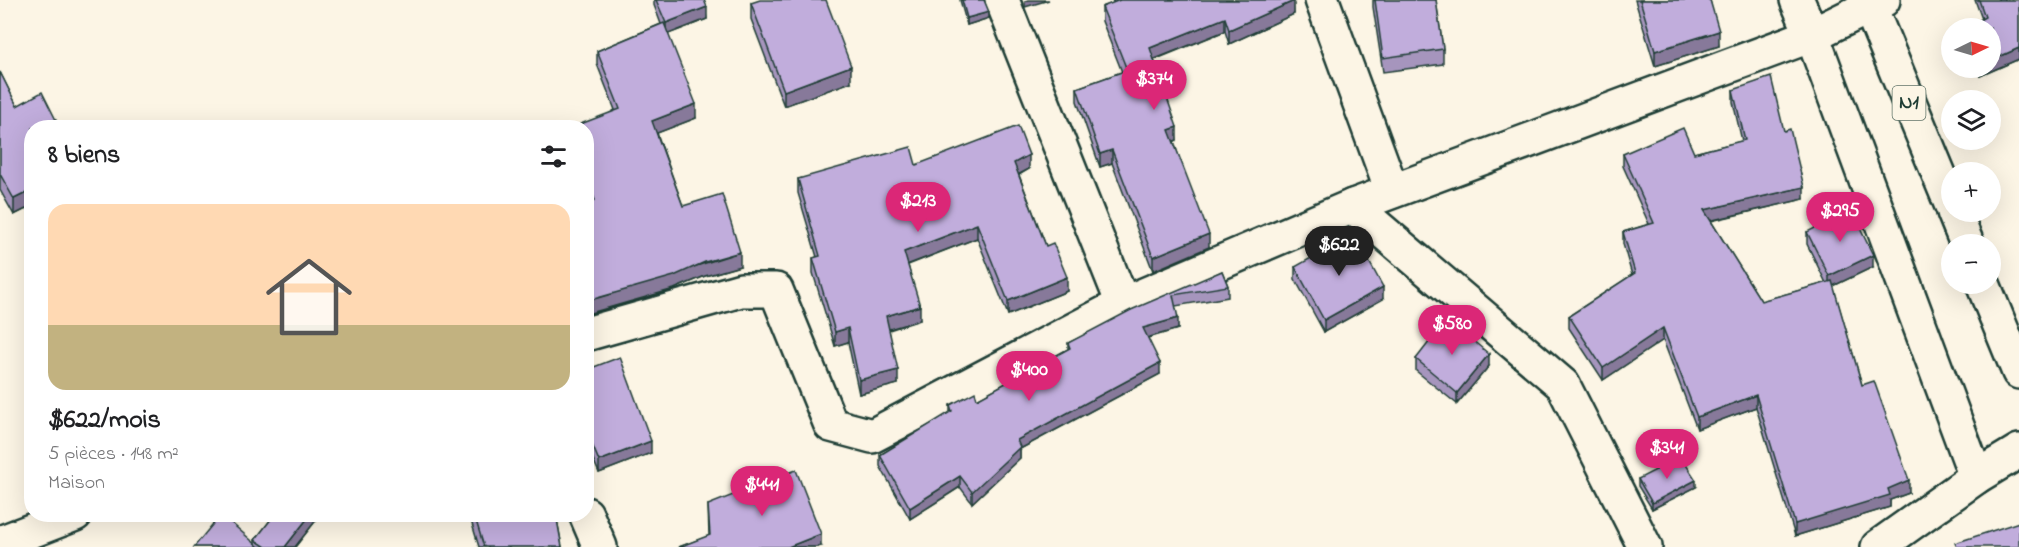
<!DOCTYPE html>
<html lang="fr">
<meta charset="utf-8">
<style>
:root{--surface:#fff;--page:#f2f2f2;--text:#202124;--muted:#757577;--accent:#db2777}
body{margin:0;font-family:"Indie Flower",sans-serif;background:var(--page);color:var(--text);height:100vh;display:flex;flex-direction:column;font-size:22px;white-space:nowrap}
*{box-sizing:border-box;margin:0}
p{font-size:20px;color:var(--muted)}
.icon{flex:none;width:33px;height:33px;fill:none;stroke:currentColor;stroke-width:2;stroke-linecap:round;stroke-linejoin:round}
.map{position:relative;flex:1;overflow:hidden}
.details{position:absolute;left:24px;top:120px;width:570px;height:402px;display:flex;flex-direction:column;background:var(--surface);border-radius:24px;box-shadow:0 6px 24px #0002}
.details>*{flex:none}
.needle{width:39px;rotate:85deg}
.fabs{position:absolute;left:1941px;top:18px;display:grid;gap:12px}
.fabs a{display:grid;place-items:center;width:60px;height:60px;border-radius:50%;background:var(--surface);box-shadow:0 6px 24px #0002;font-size:30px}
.price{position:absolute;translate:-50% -51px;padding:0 14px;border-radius:21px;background:var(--accent);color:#fff;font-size:20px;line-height:39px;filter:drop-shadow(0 2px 3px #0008)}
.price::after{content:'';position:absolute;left:50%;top:36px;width:18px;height:14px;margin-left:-9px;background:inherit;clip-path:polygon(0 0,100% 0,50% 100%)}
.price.on{background:#222;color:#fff}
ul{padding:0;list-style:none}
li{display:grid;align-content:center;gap:12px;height:318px;padding:0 24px}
li span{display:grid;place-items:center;height:186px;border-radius:18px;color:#555}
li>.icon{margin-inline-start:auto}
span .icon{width:108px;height:108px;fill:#fffc;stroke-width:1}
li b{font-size:26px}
h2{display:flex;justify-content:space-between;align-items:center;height:72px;padding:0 24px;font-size:26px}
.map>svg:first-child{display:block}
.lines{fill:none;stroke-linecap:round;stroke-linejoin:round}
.minor-casing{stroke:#1f3d34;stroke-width:38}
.trunk-casing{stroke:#1f3d34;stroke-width:38}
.minor{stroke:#fcf5e5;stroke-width:33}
.trunk{stroke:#fcf5e5;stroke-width:33}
.wall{fill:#a695bd;stroke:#1f3d34;stroke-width:1.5}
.shaded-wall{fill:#87799a;stroke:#1f3d34;stroke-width:1.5}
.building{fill:#c1addc;stroke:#1f3d34;stroke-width:1.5}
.labels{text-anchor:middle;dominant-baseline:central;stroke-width:6;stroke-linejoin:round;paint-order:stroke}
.shield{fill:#fcf5e5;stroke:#617469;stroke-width:1.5}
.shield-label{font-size:20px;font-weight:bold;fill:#1f3d34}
</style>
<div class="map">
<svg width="2019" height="547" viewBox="0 0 2019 547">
<rect width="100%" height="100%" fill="#fcf5e5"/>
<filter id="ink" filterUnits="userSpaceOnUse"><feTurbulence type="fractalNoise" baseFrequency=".0167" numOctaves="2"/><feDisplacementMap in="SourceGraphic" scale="12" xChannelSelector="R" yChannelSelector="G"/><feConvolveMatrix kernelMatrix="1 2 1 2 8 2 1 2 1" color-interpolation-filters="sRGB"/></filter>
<g filter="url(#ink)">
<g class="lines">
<g class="minor-casing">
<g id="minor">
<path d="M1002,0l121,304"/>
<path d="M1322,0l70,191"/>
<path d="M1797,0l15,35 164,442"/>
<path d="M1353,206l210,179 82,162"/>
<path d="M586,334l155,-44h35l55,135 41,11 251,-132 230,-98 459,-171 71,-35"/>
<path d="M586,514l14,33"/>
<path d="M0,543l75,-29"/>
<path d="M1878,547l98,-70 43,-26"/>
</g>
</g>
<g class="trunk-casing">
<g id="trunk">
<path d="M1867,0l85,206"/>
<path d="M1954,212l13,32"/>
<path d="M1983,284l36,88"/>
</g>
</g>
<use href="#minor" class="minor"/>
<use href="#trunk" class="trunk"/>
</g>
<g class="wall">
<path d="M654,0h50l3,19 -39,15 28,84 -39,15 26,73 57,60 -35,10 -31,13 -87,25 -1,-111 4,-2 -4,-9v-64l29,-18 -18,-46v-13l64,-27 -7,-19z"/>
<path d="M960,0h24l5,18 -22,7z"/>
<path d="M1112,0h181l1,14 -65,30 -4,-13 -71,29 23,80 -3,2 35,105 -56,24 -41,-108 -12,4 -23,-66v-13l45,-16 -20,-51v-14l12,-4z"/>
<path d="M1373,0h63l7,49v15l-60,8 -10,-65z"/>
<path d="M1635,0h75l9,46 -64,20z"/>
<path d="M1975,0h44v59l-39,17 -4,-8h14v-40h-24l16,-9z"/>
<path d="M751,3l100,79 -67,24 -33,-87z"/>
<path d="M0,72l17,34 15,22v78l-18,9 -14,-25z"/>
<path d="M1733,90l51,41 20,68 -93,22 50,80 65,-18 -19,-39v-12l66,35 -40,19 29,99 47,108 -19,7v7l-95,29 -39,-129 -59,22 -34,-89 -60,40 -34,-52v-12l63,-41 -9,-31v-12l26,-8 -26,-58v-12l71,-1 48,-12 -9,-39z"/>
<path d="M916,165l113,4 -10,6 27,71 21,45 -59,24 -31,-77 -69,27 12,55 -31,10 9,54 -39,10 -11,-52 -13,4 -22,-73v-15l4,-1 -19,-64v-14z"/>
<path d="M1295,267l88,32 -59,33 -29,-53z"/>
<path d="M1222,271l6,15v11l-53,9 3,23 -30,9 12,36 -140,75v9l-48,45 -12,-16 -50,32 -30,-53v-11l70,-42v-8l27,-6 91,-50v-6z"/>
<path d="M1416,359l73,7 -32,38 -41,-33z"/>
<path d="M586,370l65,83 -52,20 -13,-31z"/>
<path d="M1638,479l58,8 -44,22 -14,-23z"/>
<path d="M708,505l113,41 -4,1h-138l30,-11z"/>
<path d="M275,514h46l-26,33h-101l61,-3v-4z"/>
<path d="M469,514h87l6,33h-83z"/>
</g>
<g class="shaded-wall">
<path d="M1028,0h21l-24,7v-6z"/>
<path d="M1294,1v13l-65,30v-14z"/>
<path d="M707,7v12l-41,16v-12z"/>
<path d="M989,12v6l-22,7v-7z"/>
<path d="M1225,18v13l-75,30v-13z"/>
<path d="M1719,31v15l-64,20v-15z"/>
<path d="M2019,48v11l-39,17v-8h10v-7z"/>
<path d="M851,66v16l-67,24v-15z"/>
<path d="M696,104v14l-44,17v-14z"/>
<path d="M1177,127v13l-8,3v-13z"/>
<path d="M1112,150v13l-12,4v-13z"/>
<path d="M1029,155v14l-15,8v-14z"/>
<path d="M1804,187v12l-100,23v-12z"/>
<path d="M32,190v16l-18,9v-16z"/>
<path d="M977,224v14l-73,28v-14z"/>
<path d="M1209,234v13l-56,24v-14z"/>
<path d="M740,252v14l-35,10 -31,13 -87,25v-13z"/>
<path d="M1873,255v12l-44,21v-12z"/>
<path d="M1067,277v14l-59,24v-14z"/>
<path d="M1383,287v12l-59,33v-12z"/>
<path d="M920,306v14l-34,10v-14z"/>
<path d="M1178,318v11l-35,10v-11z"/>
<path d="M848,328v14l-13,4v-14z"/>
<path d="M1663,328v12l-60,40v-12z"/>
<path d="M1489,354v12l-32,38v-11z"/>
<path d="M1160,363v11l-140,75v9l-48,45v-11l45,-52z"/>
<path d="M898,370v14l-39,10v-14z"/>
<path d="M1756,395v12l-59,22v-12z"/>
<path d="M651,441v12l-52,20v-12z"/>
<path d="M960,476v11l-50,32v-11z"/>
<path d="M1696,480v7l-44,22v-6z"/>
<path d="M1909,480v13l-19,7v7l-95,29v-12z"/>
<path d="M311,514h10l-26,33h-10z"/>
<path d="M821,534v12l-4,1h-29z"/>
</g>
<g class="building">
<path d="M656,0h48l3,7 -41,16z"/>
<path d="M760,0h66l25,66 -67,25 -33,-88z"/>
<path d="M962,0h22l5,12 -22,6z"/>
<path d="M1120,0h173l1,1 -65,29 -4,-12 -75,30 27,79 -8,3 40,104 -56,23 -41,-107 -12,4 -23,-66 50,-18 -25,-63z"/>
<path d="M1375,0h61l7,49 -60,9z"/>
<path d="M1640,0h70l9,31 -64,20z"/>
<path d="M1979,0h40v48l-29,13v-33h-24l19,-11z"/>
<path d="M664,23l32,81 -44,17 31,85 39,-12 18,58 -35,10 -31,14 -87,25 -1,-98 9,-3 -9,-22v-50h-16l50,-19 -23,-58z"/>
<path d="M0,72l17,34 25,-14 18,36h-28v62l-18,9 -14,-25z"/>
<path d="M1771,77l13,54 6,-2 14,58 -100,23 57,91 71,-20 30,104 12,-4 35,99 -21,9 2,6 -95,29 -39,-129 -59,22 -34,-89 -60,40 -34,-52 66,-43 -12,-41 31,-9 -31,-69 60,-26 11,25 51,-13 -12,-50z"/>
<path d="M1018,126l11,29 -15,8 32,83 7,-3 14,34 -59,24 -31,-77 -73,28 16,54 -34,10 12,54 -39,10 -11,-52 -13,4 -22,-74 7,-2 -22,-77 113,-32 5,18z"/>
<path d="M1851,210l22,45 -44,21 -22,-44z"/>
<path d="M1354,234l29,53 -59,33 -29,-53z"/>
<path d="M1222,271l6,15 -55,9 5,23 -35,10 17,35 -143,77 3,7 -48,45 -12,-16 -50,32 -30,-53 72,-44 -2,-6 25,-13 2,7 93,-51 -2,-5 63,-33z"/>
<path d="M1447,319l42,35 -32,39 -41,-34z"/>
<path d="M620,357l31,84 -52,20 -13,-31v-60z"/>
<path d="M1681,457l15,23 -44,23 -14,-24z"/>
<path d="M796,470l25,64 -33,13h-109l31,-12 -2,-30z"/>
<path d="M221,514l38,33h-65z"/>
<path d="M275,514h36l-26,33h-19l-11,-7z"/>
<path d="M474,514h82l6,33h-78z"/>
<path d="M2019,522v25h-62l-2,-4z"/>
</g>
</g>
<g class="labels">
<rect class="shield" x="1892.5" y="86" width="33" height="34" rx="4.5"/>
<g class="shield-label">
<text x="1909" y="103">N1</text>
</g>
</g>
</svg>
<div class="fabs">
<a><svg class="needle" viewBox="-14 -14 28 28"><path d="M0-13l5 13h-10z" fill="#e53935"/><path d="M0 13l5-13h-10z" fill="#757577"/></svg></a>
<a><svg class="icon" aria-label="layers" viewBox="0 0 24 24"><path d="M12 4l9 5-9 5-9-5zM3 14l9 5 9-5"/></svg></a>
<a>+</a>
<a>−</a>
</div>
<b class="price" style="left:1154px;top:111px">$374</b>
<b class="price" style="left:918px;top:233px">$213</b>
<b class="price" style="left:1840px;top:243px">$295</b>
<b class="price on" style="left:1339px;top:277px">$622</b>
<b class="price" style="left:1452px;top:356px">$580</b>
<b class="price" style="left:1029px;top:402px">$400</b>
<b class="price" style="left:1667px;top:480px">$341</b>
<b class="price" style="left:762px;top:517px">$441</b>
<section class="details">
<h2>8 biens<svg class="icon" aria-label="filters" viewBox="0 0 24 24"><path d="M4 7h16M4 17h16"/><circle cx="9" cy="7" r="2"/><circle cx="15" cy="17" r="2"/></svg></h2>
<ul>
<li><span style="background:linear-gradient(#ffd9b3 65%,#c2b280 0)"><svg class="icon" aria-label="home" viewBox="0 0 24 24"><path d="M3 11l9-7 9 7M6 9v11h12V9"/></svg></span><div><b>$622/mois</b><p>5 pièces · 148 m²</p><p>Maison</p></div></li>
</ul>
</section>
</div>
